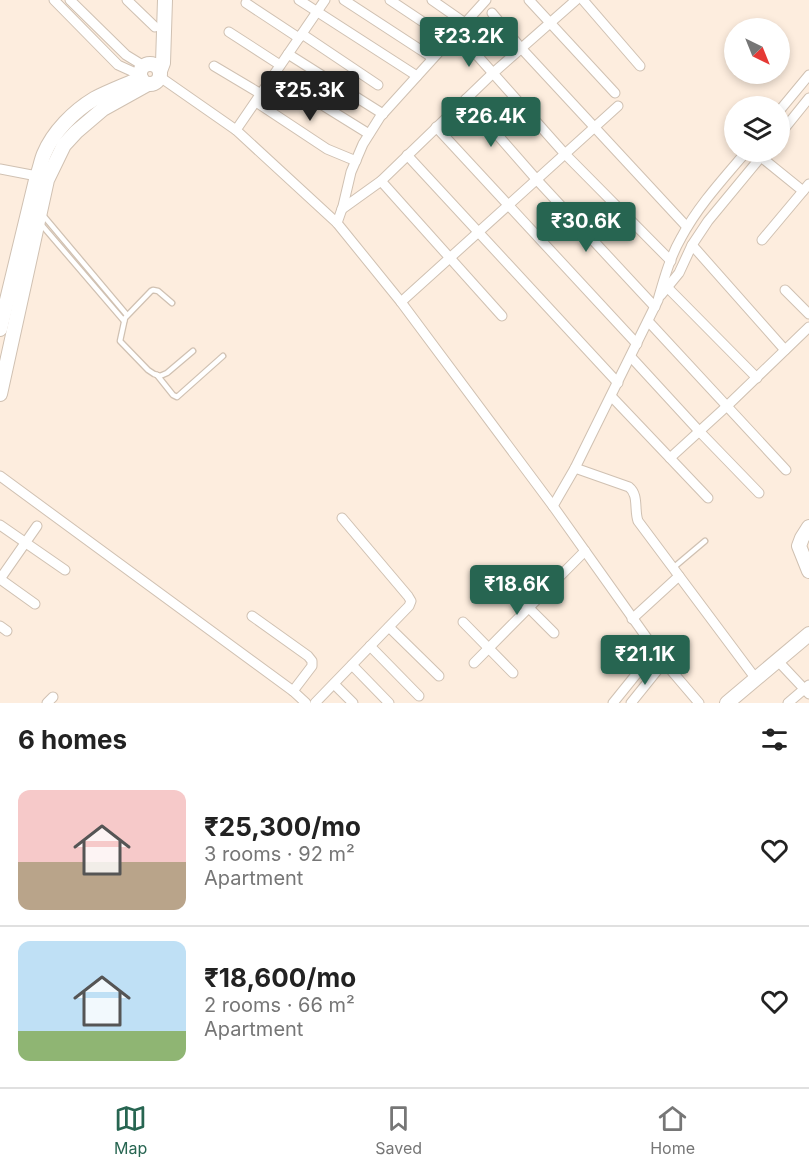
<!DOCTYPE html>
<meta charset="utf-8">
<style>
:root{--surface:#fff;--page:#f2f2f2;--text:#222;--muted:#767676;--line:#e0e0e0;--accent:#276551}
body{margin:0;font-family:Inter,sans-serif;background:var(--page);color:var(--text);height:100vh;display:flex;flex-direction:column;font-size:22px;white-space:nowrap}
*{box-sizing:border-box;margin:0}
p{font-size:20px;color:var(--muted)}
.icon{flex:none;width:33px;height:33px;fill:none;stroke:currentColor;stroke-width:2;stroke-linecap:round;stroke-linejoin:round}
.map{position:relative;height:703px;overflow:hidden}
.side{display:flex;flex-direction:column;background:var(--surface);flex:1}
.side>*{flex:none}
.needle{width:39px;rotate:137deg}
.buttons{position:absolute;left:724px;top:18px;display:grid;gap:12px}
.buttons a{display:grid;place-items:center;width:66px;height:66px;border-radius:50%;background:var(--surface);box-shadow:0 3px 9px #0003;font-size:30px}
.price{position:absolute;translate:-50% -51px;padding:0 14px;border-radius:6px;background:var(--accent);color:#fff;font-size:20px;line-height:39px;filter:drop-shadow(0 2px 3px #0008)}
.price::after{content:'';position:absolute;left:50%;top:36px;width:18px;height:14px;margin-left:-9px;background:inherit;clip-path:polygon(0 0,100% 0,50% 100%)}
.price.selected{background:#222;color:#fff}
ul{padding:0;list-style:none}
li{display:flex;align-items:center;gap:18px;height:150px;padding:0 18px}
li+li{border-top:2px solid var(--line)}
li span{display:grid;place-items:center;flex:none;width:168px;height:120px;border-radius:12px;color:#555}
li>.icon{margin-inline-start:auto}
span .icon{width:72px;height:72px;fill:#fffc;stroke-width:1}
li b{font-size:26px}
h2{display:flex;justify-content:space-between;align-items:center;height:72px;padding:0 18px;font-size:26px}
.tab-bar{display:flex;justify-content:space-around;align-items:center;height:84px;border-top:2px solid var(--line);background:var(--surface);font-size:16px;color:var(--muted)}
.tab-bar a{display:grid;justify-items:center;gap:3px}
.tab-bar .selected{color:var(--accent)}
.map>svg:first-child{display:block}
.lines{fill:none;stroke-linecap:round;stroke-linejoin:round}
.lane-casing{stroke:#d0c1b2;stroke-width:7}
.street-casing{stroke:#d0c1b2;stroke-width:11}
.secondary-casing{stroke:#d0c1b2;stroke-width:16}
.lane{stroke:#fff;stroke-width:4.5}
.street{stroke:#fff;stroke-width:9}
.secondary{stroke:#fff;stroke-width:14}
</style>
<div class="map">
<svg width="809" height="703" viewBox="0 0 809 703">
<rect width="100%" height="100%" fill="#fdedde"/>
<g class="lines">
<g class="lane-casing">
<g id="lane">
<path d="M42,214l85,101"/>
<path d="M40,223l84,98"/>
<path d="M172,303l-14,-12 -5,-1 -2,1 -26,27 -5,23 28,29 6,4 6,2 7,-3 26,-22"/>
<path d="M157,375l16,20 4,2 46,-41"/>
<path d="M673,568l32,-27"/>
</g>
</g>
<g class="street-casing">
<g id="street">
<path d="M54,0l64,65 22,10"/>
<path d="M70,0l56,55 18,11"/>
<path d="M127,0l28,27"/>
<path d="M299,0l118,76"/>
<path d="M344,0l89,58"/>
<path d="M390,0l60,40"/>
<path d="M432,0l33,23"/>
<path d="M529,0l86,93"/>
<path d="M583,0l57,66"/>
<path d="M246,3l53,35"/>
<path d="M492,13l29,35 166,179"/>
<path d="M229,32l51,33"/>
<path d="M302,34l76,51"/>
<path d="M467,44l98,110 106,107"/>
<path d="M288,54l95,60"/>
<path d="M214,66l47,28"/>
<path d="M274,75l95,59"/>
<path d="M160,77l76,53 101,93 64,79 152,204 111,156 35,41"/>
<path d="M466,99l71,81 118,127"/>
<path d="M256,102l71,47 29,12"/>
<path d="M780,110l29,-35"/>
<path d="M436,127l201,217"/>
<path d="M236,130l89,-130"/>
<path d="M780,134l29,-36"/>
<path d="M407,155l211,228"/>
<path d="M761,157l42,34"/>
<path d="M0,169l37,7"/>
<path d="M381,181l121,135"/>
<path d="M342,209l39,-28 111,-107 84,-74"/>
<path d="M337,223l6,-17 8,-34 12,-28 17,-27 106,-117"/>
<path d="M762,240l47,-56"/>
<path d="M692,245l93,105"/>
<path d="M665,285l92,93"/>
<path d="M785,290l24,24"/>
<path d="M661,295l18,-22 13,-28 16,-24 57,-69"/>
<path d="M401,302l217,-196"/>
<path d="M648,321l138,149"/>
<path d="M631,357l68,74 60,62"/>
<path d="M611,396l97,102"/>
<path d="M670,458l57,-52 82,-79"/>
<path d="M575,468l54,19c10,8 5,23 9,34l118,158"/>
<path d="M0,476l293,215 13,12"/>
<path d="M553,506l22,-38 83,-168c6,-21 12,-43 23,-62 17,-32 42,-59 65,-86"/>
<path d="M0,525l65,45"/>
<path d="M0,579l37,-53"/>
<path d="M0,579l35,25"/>
<path d="M500,579l54,54"/>
<path d="M252,616l56,40 4,5v5l-19,25"/>
<path d="M632,619l47,-43"/>
<path d="M463,622l50,51"/>
<path d="M0,626l7,5"/>
<path d="M389,627l50,49"/>
<path d="M370,646l49,50"/>
<path d="M777,660l32,34"/>
<path d="M474,663l111,-112"/>
<path d="M352,665l37,38"/>
<path d="M334,684l19,19"/>
<path d="M47,703l6,-6"/>
<path d="M315,703l94,-97 2,-5 -3,-5 -66,-78"/>
<path d="M613,703l42,-52"/>
<path d="M631,703l33,-41"/>
<path d="M788,703l21,-18"/>
</g>
</g>
<g class="secondary-casing">
<g id="secondary">
<circle cx="150" cy="74" r="10"/>
<path d="M160,71l3,-8 2,-63"/>
<path d="M0,329l37,-153c3,-7 4,-15 7,-22 9,-22 30,-43 50,-55 15,-8 32,-14 47,-21"/>
<path d="M0,394l47,-214 17,-35 12,-13 27,-23 45,-25"/>
<path d="M809,527l-7,11 -3,8 10,25"/>
<path d="M727,703l82,-69"/>
</g>
</g>
<use href="#lane" class="lane"/>
<use href="#street" class="street"/>
<use href="#secondary" class="secondary"/>
</g>
</svg>
<div class="buttons">
<a><svg class="needle" viewBox="-14 -14 28 28"><path d="M0-13l5 13h-10z" fill="#e53935"/><path d="M0 13l5-13h-10z" fill="#767676"/></svg></a>
<a><svg class="icon" aria-label="layers" viewBox="0 0 24 24"><path d="M12 4l9 5-9 5-9-5zM3 14l9 5 9-5"/></svg></a>
</div>
<b class="price" style="left:469px;top:68px">₹23.2K</b>
<b class="price selected" style="left:310px;top:122px">₹25.3K</b>
<b class="price" style="left:491px;top:148px">₹26.4K</b>
<b class="price" style="left:586px;top:253px">₹30.6K</b>
<b class="price" style="left:517px;top:616px">₹18.6K</b>
<b class="price" style="left:645px;top:686px">₹21.1K</b>
</div>
<section class="side">
<h2>6 homes<svg class="icon" aria-label="filters" viewBox="0 0 24 24"><path d="M4 7h16M4 17h16"/><circle cx="9" cy="7" r="2"/><circle cx="15" cy="17" r="2"/></svg></h2>
<ul>
<li><span style="background:linear-gradient(#f6c9c9 60%,#b9a48a 0)"><svg class="icon" aria-label="home" viewBox="0 0 24 24"><path d="M3 11l9-7 9 7M6 9v11h12V9"/></svg></span><div><b>₹25,300/mo</b><p>3 rooms · 92 m²</p><p>Apartment</p></div><svg class="icon" aria-label="heart" viewBox="0 0 24 24"><path d="M12 20l-8-8c-3-5 5-10 8-4 3-6 11-1 8 4z"/></svg></li>
<li><span style="background:linear-gradient(#bfe0f5 75%,#8fb573 0)"><svg class="icon" aria-label="home" viewBox="0 0 24 24"><path d="M3 11l9-7 9 7M6 9v11h12V9"/></svg></span><div><b>₹18,600/mo</b><p>2 rooms · 66 m²</p><p>Apartment</p></div><svg class="icon" aria-label="heart" viewBox="0 0 24 24"><path d="M12 20l-8-8c-3-5 5-10 8-4 3-6 11-1 8 4z"/></svg></li>
</ul>
</section>
<nav class="tab-bar">
<a class="selected"><svg class="icon" aria-label="map" viewBox="0 0 24 24"><path d="M3 6l6-2 6 2 6-2v14l-6 2-6-2-6 2zM9 4v14M15 6v14"/></svg>Map</a>
<a><svg class="icon" aria-label="saved" viewBox="0 0 24 24"><path d="M7 4h10v16l-5-4-5 4z"/></svg>Saved</a>
<a><svg class="icon" aria-label="home" viewBox="0 0 24 24"><path d="M3 11l9-7 9 7M6 9v11h12V9"/></svg>Home</a>
</nav>
